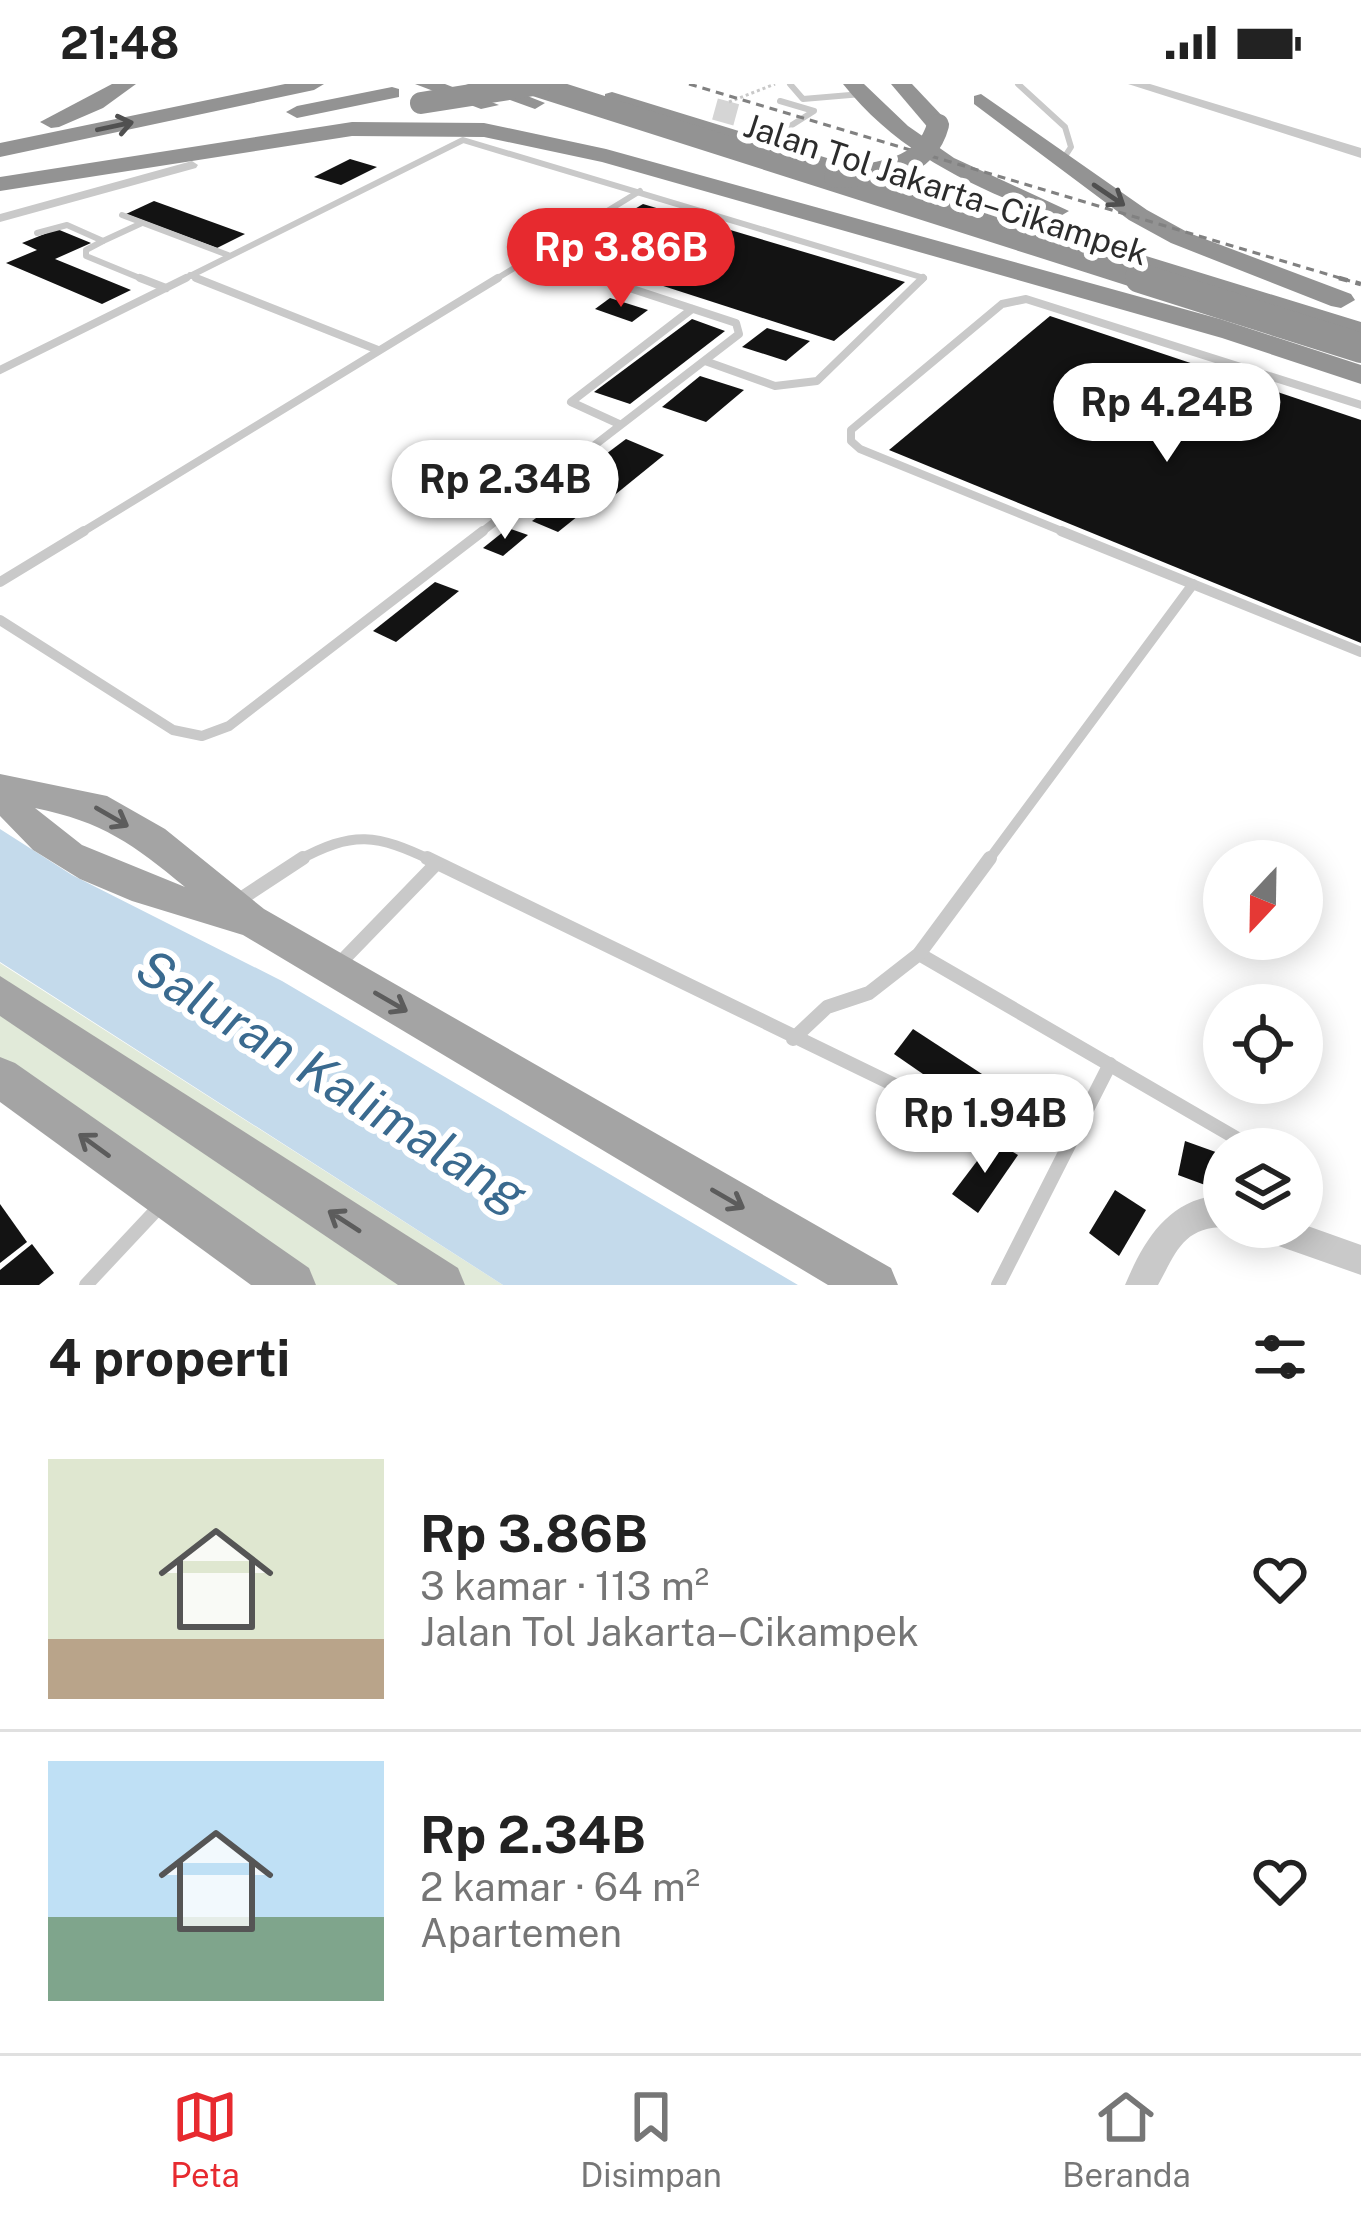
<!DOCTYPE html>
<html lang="id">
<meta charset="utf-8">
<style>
:root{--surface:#fff;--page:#f6f6f6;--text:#222;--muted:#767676;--line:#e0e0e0;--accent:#e72a2f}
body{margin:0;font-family:"Public Sans",sans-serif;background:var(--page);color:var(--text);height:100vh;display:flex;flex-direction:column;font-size:45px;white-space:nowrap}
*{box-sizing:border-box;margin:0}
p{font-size:39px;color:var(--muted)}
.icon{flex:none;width:66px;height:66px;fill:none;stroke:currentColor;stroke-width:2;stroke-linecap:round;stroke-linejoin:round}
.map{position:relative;height:1201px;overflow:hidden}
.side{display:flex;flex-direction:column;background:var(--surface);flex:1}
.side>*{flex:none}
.needle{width:78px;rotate:202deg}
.buttons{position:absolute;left:1203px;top:756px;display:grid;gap:24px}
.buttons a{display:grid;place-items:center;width:120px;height:120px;border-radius:50%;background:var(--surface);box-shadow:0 6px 30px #0003;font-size:60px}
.price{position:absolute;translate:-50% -102px;padding:0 27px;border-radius:42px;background:#fff;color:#222;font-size:39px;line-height:78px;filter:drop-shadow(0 3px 6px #0008)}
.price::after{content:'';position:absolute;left:50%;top:72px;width:36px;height:27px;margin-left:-18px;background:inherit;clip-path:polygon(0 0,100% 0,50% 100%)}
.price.on{background:var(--accent);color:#fff}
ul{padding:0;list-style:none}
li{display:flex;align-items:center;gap:36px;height:300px;padding:0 48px}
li+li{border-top:3px solid var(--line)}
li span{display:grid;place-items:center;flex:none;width:336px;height:240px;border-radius:0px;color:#555}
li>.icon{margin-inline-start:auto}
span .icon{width:144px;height:144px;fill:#fffc;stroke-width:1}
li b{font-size:51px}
h2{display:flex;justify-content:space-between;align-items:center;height:144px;padding:0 48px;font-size:51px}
.status{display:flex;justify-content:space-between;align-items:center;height:84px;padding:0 60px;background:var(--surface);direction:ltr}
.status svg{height:33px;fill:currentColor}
.tabs{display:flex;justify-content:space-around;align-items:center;height:168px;border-top:3px solid var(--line);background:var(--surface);font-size:33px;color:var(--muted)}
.tabs a{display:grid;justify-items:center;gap:6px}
.tabs .on{color:var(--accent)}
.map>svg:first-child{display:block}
.green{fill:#e1ead9}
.water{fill:#c4daeb}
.building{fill:#131313}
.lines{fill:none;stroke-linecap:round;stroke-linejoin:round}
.motorway-tunnel{stroke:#d5d5d5;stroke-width:22;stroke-dasharray:22 12;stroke-linecap:butt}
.path{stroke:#c9c9c9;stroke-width:3;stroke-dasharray:3 3;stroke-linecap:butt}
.service-far3{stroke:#c9c9c9;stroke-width:6}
.service-far2{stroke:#c9c9c9;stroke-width:8}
.service-far1{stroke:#c9c9c9;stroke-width:10}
.service{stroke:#c9c9c9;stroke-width:14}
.minor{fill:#c9c9c9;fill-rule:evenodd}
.tertiary{fill:#c9c9c9;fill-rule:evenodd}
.primary{fill:#a4a4a4;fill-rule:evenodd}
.motorway{fill:#939393;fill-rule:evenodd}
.rail-far1{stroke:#818181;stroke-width:3;stroke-dasharray:8 6;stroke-linecap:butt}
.rail{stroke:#818181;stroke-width:4.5;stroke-dasharray:9 8;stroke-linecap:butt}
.motorway-bridge-far1{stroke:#939393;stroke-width:22}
.motorway-bridge{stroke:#939393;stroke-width:30}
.oneway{stroke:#505050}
.oneway2{stroke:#5c5c5c}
.labels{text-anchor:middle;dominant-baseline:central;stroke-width:12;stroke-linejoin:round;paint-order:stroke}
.far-street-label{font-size:33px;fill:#2c2c2c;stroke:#fff}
.near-water-label{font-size:51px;font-style:italic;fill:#3a6a8f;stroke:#fff}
</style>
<div class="status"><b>21:48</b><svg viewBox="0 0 49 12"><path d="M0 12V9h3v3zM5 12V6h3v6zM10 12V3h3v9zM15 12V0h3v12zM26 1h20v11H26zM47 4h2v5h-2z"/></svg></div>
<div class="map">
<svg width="1361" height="1201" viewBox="0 0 1361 1201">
<rect width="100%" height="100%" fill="#fff"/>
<path class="green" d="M0,879l503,322h-215l-288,-208z"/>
<path class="water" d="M0,745l72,46 210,106 516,304h-295l-503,-323z"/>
<g class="building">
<path d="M350,75l27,8 -36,18 -27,-8z"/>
<path d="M154,117l91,33 -28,14 -91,-34z"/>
<path d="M643,120l262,78 -71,59 -273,-88z"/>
<path d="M57,145l34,14 -36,16 76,31 -29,14 -96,-41 31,-13 -15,-7z"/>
<path d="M610,214l38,12 -16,12 -37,-13z"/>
<path d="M1050,232l311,104v223l-472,-193z"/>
<path d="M692,235l33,12 -95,73 -36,-12z"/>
<path d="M767,244l43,13 -24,20 -44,-14z"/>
<path d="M700,292l44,14 -38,32 -44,-15z"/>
<path d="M626,355l38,16 -69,56 -41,-18z"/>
<path d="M559,417l24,11 -25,20 -26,-11z"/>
<path d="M508,444l20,7 -25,21 -20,-8z"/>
<path d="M435,498l24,9 -63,51 -23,-11z"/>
<path d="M913,945l69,45 -20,27 -68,-47z"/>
<path d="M993,1056l25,15 -40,58 -26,-19z"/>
<path d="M1185,1057l39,14v37l-46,-17z"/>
<path d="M1115,1106l31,20 -27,46 -30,-23z"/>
<path d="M0,1120l27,38 -27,21z"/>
<path d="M32,1160l22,29 -15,12h-39v-15z"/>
</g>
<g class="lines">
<path class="motorway-tunnel" d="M715,25l22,6"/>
<path class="path" d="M729,18l46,-18"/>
<g class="service-far3">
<path d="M790,0l13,15 59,-5"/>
<path d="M1018,0l47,43 6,20 -9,14"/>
<path d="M780,17l34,10 -30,19"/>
<path d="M122,131l106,40"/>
<path d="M37,149l30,-8 36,16 -17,9v6l61,25"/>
<path d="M103,157l39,-18"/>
<path d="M534,172l74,25"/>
<path d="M190,191l14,6"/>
<path d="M180,197l283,-141 461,138 -3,3"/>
<path d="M493,197l147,-90"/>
</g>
<g class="service-far2">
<path d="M140,194l26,10"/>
<path d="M196,194l182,72"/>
<path d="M705,277l70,25 42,-5 106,-103"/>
<path d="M0,286l186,-92"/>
<path d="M619,340l-48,-22 121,-93"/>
<path d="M79,450l419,-256"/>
<path d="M479,450l260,-200 -3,-11 -137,-45"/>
<path d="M1069,450l-209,-85 -9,-8v-11l151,-126 24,-5 335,106"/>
</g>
<g class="service-far1">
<path d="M1061,447l300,121"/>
<path d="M0,498l84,-51"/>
<path d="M0,536l173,110 29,6 27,-10 254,-195"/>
<path d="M297,777c57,-31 79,-27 136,0"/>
<path d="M988,777l205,-277"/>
</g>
<g class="service">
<path d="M427,774l515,250 66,13 74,-6"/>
<path d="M236,818l67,-44"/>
<path d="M919,870l336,195"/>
<path d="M338,881l98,-101"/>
<path d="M793,955l34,-32 42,-14 50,-39 71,-96"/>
<path d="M86,1201l75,-80"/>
<path d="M998,1201l112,-221"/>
</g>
<g class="minor">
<path d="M192,77l6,4 -2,3 -196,54v-8z"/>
<path d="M1207,1113l17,1 2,29c-43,0 -49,24 -68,58h-33c17,-40 38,-78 82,-88z"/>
<path d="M1302,1140l59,21v30l-105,-37 -4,-11h50z"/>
</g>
<path class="tertiary" d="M1128,0h22l211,64v10z"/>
<g class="primary">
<path d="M0,690l107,22 58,33 99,80 627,359 7,17h-70l-585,-350 -111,-34 -52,-22 -47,-29 -33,-34zM35,724c68,14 98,36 150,79l-103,-42z"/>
<path d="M0,892l458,292 7,17h-67l-398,-269z"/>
<path d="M0,973l15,6 294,205 7,17h-65l-251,-183z"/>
</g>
<g class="motorway">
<path d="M112,0h24l-33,24 -44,19 -8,1 -11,-6z"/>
<path d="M285,0h39l-10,6 -314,67v-14z"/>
<path d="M415,0h30l54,21 -18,4z"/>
<path d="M466,0h31l48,19 -10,6z"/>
<path d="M843,0h21l44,42 46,32 115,53 -12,7 -9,-2c-79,-31 -151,-64 -205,-132z"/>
<path d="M891,0h21l34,36v10h-16z"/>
<path d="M392,3l7,2v8l-102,21 -11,-6 11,-6z"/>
<path d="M612,8l749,230v17l-756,-237v-8z"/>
<path d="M981,10l166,116 42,23 162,61 4,6 -14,8 -10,-2 -160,-63 -42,-23 -155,-116v-8z"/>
<path d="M352,38l132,1 122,26 614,170 141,46v19l-139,-46 -620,-176 -118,-25 -132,-1 -352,55v-14z"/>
</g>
<path class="rail-far1" d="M689,0l661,197"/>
<path class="rail" d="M1339,194l22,6"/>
<g class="motorway-bridge-far1">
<path d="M531,0l618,197"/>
<path d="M421,19l119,-19"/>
<path d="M835,93c40,-2 91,-6 103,-52"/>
</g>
<path class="motorway-bridge" d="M1140,194l221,70"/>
</g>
<defs><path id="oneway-shaft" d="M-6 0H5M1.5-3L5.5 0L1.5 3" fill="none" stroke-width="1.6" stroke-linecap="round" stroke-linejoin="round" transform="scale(3)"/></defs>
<g class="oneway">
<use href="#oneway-shaft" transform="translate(115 42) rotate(-12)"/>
<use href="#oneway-shaft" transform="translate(1109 111) rotate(34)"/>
</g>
<g class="oneway2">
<use href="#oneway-shaft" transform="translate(112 733) rotate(30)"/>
<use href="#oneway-shaft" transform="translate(391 918) rotate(30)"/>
<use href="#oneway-shaft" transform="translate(94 1061) rotate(-144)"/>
<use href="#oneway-shaft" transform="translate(728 1115) rotate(30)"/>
<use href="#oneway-shaft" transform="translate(344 1137) rotate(-147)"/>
</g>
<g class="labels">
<g class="far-street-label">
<text transform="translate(946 105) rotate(18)">Jalan Tol Jakarta–Cikampek</text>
</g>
<g class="near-water-label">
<text transform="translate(332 996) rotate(32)">Saluran Kalimalang</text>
</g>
</g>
</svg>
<div class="buttons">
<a><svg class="needle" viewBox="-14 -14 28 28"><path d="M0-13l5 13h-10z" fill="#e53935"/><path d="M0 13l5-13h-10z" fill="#767676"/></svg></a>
<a><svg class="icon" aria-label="locate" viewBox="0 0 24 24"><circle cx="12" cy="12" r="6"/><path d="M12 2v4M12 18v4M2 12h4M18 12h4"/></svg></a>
<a><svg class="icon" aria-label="layers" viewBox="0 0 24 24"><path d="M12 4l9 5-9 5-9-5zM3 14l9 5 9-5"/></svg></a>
</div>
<b class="price on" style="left:621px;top:226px">Rp 3.86B</b>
<b class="price" style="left:1167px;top:381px">Rp 4.24B</b>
<b class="price" style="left:505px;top:458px">Rp 2.34B</b>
<b class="price" style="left:985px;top:1092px">Rp 1.94B</b>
</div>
<section class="side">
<h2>4 properti<svg class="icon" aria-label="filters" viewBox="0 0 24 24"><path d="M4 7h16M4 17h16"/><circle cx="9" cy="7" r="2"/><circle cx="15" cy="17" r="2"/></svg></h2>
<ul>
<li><span style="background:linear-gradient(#dfe7d0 75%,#b9a48a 0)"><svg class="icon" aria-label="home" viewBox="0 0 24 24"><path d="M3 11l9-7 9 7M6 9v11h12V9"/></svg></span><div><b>Rp 3.86B</b><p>3 kamar · 113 m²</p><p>Jalan Tol Jakarta–Cikampek</p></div><svg class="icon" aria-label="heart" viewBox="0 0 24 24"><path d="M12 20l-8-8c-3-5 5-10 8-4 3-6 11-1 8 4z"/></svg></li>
<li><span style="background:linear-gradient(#bfe0f5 65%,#7fa58c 0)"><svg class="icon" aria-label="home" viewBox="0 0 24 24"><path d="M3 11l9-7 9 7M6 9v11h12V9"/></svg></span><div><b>Rp 2.34B</b><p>2 kamar · 64 m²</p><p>Apartemen</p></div><svg class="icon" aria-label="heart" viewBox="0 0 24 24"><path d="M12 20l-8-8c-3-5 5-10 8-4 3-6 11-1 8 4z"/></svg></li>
</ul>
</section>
<nav class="tabs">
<a class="on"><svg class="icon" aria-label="map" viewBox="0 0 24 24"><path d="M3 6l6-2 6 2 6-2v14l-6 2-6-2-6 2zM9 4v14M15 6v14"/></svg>Peta</a>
<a><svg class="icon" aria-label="saved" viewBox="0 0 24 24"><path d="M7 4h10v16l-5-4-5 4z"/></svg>Disimpan</a>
<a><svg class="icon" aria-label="home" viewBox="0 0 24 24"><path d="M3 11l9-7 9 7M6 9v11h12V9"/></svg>Beranda</a>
</nav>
